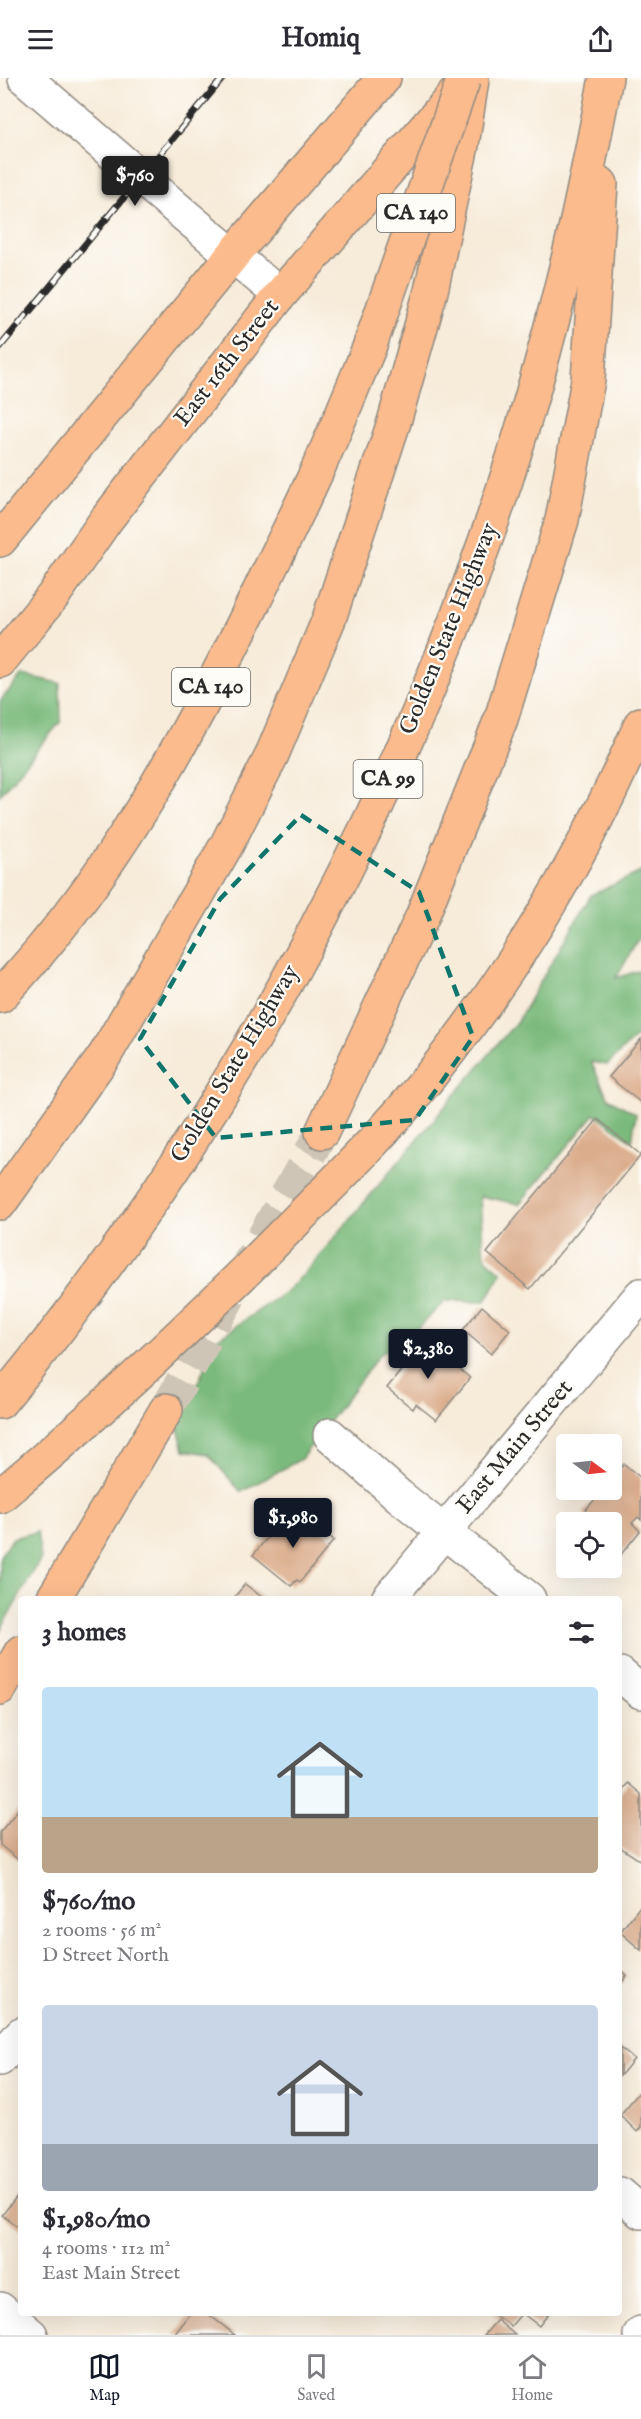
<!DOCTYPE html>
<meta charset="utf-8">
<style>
:root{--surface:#fff;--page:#f7f7f7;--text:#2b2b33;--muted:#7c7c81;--line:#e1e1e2;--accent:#111827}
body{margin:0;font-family:"IM FELL English",serif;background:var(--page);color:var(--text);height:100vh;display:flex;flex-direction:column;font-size:22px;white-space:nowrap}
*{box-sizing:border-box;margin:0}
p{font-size:20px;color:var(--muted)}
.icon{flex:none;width:33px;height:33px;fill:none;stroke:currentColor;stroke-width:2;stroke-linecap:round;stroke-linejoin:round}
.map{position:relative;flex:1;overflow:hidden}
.drawer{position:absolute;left:18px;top:1518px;width:604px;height:720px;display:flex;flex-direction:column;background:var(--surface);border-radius:6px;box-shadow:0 6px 24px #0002}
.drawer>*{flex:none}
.needle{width:39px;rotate:105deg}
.tools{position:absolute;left:556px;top:1356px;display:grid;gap:12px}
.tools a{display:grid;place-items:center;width:66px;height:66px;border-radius:6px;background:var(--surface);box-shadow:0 6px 24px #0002;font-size:30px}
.price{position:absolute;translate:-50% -51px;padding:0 14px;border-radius:6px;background:var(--accent);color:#fff;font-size:20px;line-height:39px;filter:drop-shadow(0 2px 3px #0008)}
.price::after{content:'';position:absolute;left:50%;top:36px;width:18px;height:14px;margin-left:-9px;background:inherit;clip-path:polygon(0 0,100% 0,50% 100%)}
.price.on{background:#222;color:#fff}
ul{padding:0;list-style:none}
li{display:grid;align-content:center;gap:12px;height:318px;padding:0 24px}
li span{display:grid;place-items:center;height:186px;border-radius:6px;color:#555}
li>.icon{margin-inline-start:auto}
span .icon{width:108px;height:108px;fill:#fffc;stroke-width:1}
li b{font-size:26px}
h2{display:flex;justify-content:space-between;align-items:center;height:72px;padding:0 24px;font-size:26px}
header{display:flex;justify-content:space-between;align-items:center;height:78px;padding:0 24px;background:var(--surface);font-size:27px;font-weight:800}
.dock{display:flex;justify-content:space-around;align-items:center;height:84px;border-top:2px solid var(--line);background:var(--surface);font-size:16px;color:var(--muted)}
.dock a{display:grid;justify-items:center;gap:3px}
.dock .on{color:var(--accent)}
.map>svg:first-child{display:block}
.forest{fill:#7aba7c;stroke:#527254;stroke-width:1.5}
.building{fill:#dbad8d}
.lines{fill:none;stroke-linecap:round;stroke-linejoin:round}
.motorway-tunnel{stroke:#cec5b6;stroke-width:33;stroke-dasharray:33 16;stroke-linecap:butt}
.minor-casing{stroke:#918b82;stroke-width:36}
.primary-casing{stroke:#918b82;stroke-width:36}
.motorway-casing{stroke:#918b82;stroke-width:36}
.minor{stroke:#fff;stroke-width:33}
.primary{stroke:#fbbb8d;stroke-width:33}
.motorway{stroke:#fbbb8d;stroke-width:33}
.rail-casing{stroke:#2b2b2b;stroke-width:7}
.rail{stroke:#fdfcf7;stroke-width:4.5;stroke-dasharray:14;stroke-linecap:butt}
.motorway-bridge-casing{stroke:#918b82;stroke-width:36;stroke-linecap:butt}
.motorway-bridge{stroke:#fbbb8d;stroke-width:33}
.marked{fill:none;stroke:#0f766e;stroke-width:4.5;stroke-dasharray:12 8;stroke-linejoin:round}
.labels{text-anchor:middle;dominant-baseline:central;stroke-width:4.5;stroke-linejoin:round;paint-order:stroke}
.shield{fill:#fdfcf7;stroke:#6a6a68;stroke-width:1.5}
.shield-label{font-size:22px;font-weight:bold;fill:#2b2b2b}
.street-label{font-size:24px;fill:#2b2b2b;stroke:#fdfcf7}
</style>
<header><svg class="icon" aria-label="menu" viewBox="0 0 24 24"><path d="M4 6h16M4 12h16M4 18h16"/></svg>Homiq<svg class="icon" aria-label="share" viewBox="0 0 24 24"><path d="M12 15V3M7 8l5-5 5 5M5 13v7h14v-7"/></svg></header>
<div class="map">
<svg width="641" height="2257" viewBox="0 0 641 2257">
<rect width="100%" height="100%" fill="#fdfcf7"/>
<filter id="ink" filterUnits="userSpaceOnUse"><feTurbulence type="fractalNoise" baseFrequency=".0167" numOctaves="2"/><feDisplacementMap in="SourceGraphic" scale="12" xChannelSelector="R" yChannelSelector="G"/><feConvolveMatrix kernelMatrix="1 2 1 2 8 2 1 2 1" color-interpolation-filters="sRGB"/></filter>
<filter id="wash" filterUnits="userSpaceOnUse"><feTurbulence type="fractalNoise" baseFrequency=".008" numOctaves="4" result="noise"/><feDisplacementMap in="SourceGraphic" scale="24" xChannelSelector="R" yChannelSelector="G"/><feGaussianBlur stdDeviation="1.35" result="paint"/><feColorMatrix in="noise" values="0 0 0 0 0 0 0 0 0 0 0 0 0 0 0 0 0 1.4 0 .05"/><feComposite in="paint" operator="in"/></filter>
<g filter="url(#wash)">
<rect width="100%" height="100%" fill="#f7ebd9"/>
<g class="forest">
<path d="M22,597l38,8 1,38 -61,74v-94z"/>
<path d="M641,794v68h-3l-22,38 25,-8v62l-34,33 -16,-3 17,36 28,16 -4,27 -37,-27 -76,90 -39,-8 3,50 3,12 16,15 -17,29 -40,-1 -29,29 -37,25 -78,104 -60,33 -33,-38 -24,-4 -6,-22 39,-89 67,-46 19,-18 215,-255 73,-125z"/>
<path d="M37,1454l4,26 -41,73v-75l13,-18z"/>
</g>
<g id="blocks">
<g class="building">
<path d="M641,961v64l-32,-26z"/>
<path d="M598,1041l43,36 -111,134 -43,-36z"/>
<path d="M482,1228l28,24 -19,24 -28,-24z"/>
<path d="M420,1258l50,42 -34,42 -20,-16 -3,5 -26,-21 20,-25 -5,-4z"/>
<path d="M624,1386l17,14v42l-3,-3 -6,6 8,8 -21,26 -1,-1 -6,6v-40h-17l-12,-9 20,-23h9v-12z"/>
<path d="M288,1435l15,13 4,-4 6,6 2,-3 19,15 -34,42 -3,-2 -6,6 -38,-31z"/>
<path d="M245,1506l19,15h-31z"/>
<path d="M628,1705l13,11v67l-21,-14v-54z"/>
<path d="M21,1728v56l-21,-17v-13z"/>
<path d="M641,1827v45l-21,-18z"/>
<path d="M620,1892l7,6 -7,9z"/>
<path d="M620,1970l14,11 -14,17z"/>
<path d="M641,2012v37l-4,5 -17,-17z"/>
<path d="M21,2113v38l-19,-14z"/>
<path d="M191,2235h16l28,22h-61z"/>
<path d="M492,2235h57l-10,13 -17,-13 -11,13z"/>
<path d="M497,2242l18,15h-31z"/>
</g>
</g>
</g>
<g filter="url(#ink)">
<use href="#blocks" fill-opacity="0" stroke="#918b82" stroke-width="1.5"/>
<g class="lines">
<path class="motorway-tunnel" d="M166,1332l156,-278"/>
<g class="minor-casing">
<g id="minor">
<path d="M25,0l156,134 99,83"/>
<path d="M330,1357l69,61 130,103"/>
<path d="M388,1521l253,-304"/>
<path d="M620,1596l21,18"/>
<path d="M0,1981l21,-25"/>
<path d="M620,2116l21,18"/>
<path d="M0,2231l31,26"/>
<path d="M640,2257l1,-2"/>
</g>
</g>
<g class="primary-casing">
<g id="primary">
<path d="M0,462l233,-285 151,-177"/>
<path d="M0,583l53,-65 53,-76 174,-225 180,-207"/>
</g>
</g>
<g class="motorway-casing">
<g id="motorway">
<path d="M0,918c108,-113 185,-253 253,-392 21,-44 43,-87 63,-131 19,-41 36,-84 53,-125"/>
<path d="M322,1054l100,-215 79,-198 61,-199 26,-140 13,-196"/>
<path d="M0,1125l105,-148 121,-209 45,-89 58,-138 65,-197 37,-131 31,-146 10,-65"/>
<path d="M0,1324c215,-259 382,-562 492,-880 29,-84 55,-176 76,-263 15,-60 26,-121 38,-181"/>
<path d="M0,1418c89,-74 173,-153 255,-234 51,-52 104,-102 152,-158 95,-112 176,-244 234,-380"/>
<path d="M53,1521l113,-189"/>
<path d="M0,1610l21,-36"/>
</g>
</g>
<use href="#minor" class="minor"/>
<use href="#primary" class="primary"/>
<use href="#motorway" class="motorway"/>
<g class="rail-casing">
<path id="rail" d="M0,269l223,-269"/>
</g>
<use href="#rail" class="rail"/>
<g class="motorway-bridge-casing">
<path id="motorway-bridge" d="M369,270l95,-270"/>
</g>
<use href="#motorway-bridge" class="motorway-bridge"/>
</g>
</g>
<path class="marked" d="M301,737l118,77 54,145 -58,83 -199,18 -76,-99 80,-140z"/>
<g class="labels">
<g class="shield">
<rect x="377" y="116" width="78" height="38" rx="4.5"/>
<rect x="172" y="590" width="78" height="38" rx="4.5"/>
<rect x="353.5" y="682" width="69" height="38" rx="4.5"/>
</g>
<g class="shield-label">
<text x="416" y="135">CA 140</text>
<text x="211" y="609">CA 140</text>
<text x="388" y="701">CA 99</text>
</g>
<g class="street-label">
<text transform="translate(227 285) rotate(-52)">East 16th Street</text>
<text transform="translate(449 551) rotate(-68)">Golden State Highway</text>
<text transform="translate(235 986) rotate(-59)">Golden State Highway</text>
<text transform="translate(515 1369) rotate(-50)">East Main Street</text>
</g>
</g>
</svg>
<div class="tools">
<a><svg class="needle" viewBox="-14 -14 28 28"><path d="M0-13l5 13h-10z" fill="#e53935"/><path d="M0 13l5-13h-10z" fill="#7c7c81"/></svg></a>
<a><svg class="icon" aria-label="locate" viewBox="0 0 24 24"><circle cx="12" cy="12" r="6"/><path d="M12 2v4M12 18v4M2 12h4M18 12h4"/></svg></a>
</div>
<b class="price on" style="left:135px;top:129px">$760</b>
<b class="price" style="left:428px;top:1302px">$2,380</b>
<b class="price" style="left:293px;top:1471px">$1,980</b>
<section class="drawer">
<h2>3 homes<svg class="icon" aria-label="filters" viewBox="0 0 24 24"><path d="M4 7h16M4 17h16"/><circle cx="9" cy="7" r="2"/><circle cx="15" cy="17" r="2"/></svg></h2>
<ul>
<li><span style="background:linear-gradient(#bfe0f5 70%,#b9a48a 0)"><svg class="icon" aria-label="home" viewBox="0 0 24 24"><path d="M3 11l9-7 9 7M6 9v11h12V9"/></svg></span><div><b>$760/mo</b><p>2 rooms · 56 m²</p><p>D Street North</p></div></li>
<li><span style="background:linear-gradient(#c9d6e8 75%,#9aa5b1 0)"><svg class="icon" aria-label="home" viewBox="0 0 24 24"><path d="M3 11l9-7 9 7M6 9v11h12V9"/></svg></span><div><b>$1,980/mo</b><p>4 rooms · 112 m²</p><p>East Main Street</p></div></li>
</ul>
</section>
</div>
<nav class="dock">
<a class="on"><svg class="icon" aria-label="map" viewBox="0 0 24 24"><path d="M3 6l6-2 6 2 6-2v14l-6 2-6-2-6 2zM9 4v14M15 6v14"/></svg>Map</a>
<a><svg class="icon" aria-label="saved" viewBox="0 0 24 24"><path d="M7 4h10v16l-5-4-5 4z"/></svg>Saved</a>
<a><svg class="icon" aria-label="home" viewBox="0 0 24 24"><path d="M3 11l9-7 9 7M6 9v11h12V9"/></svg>Home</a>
</nav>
